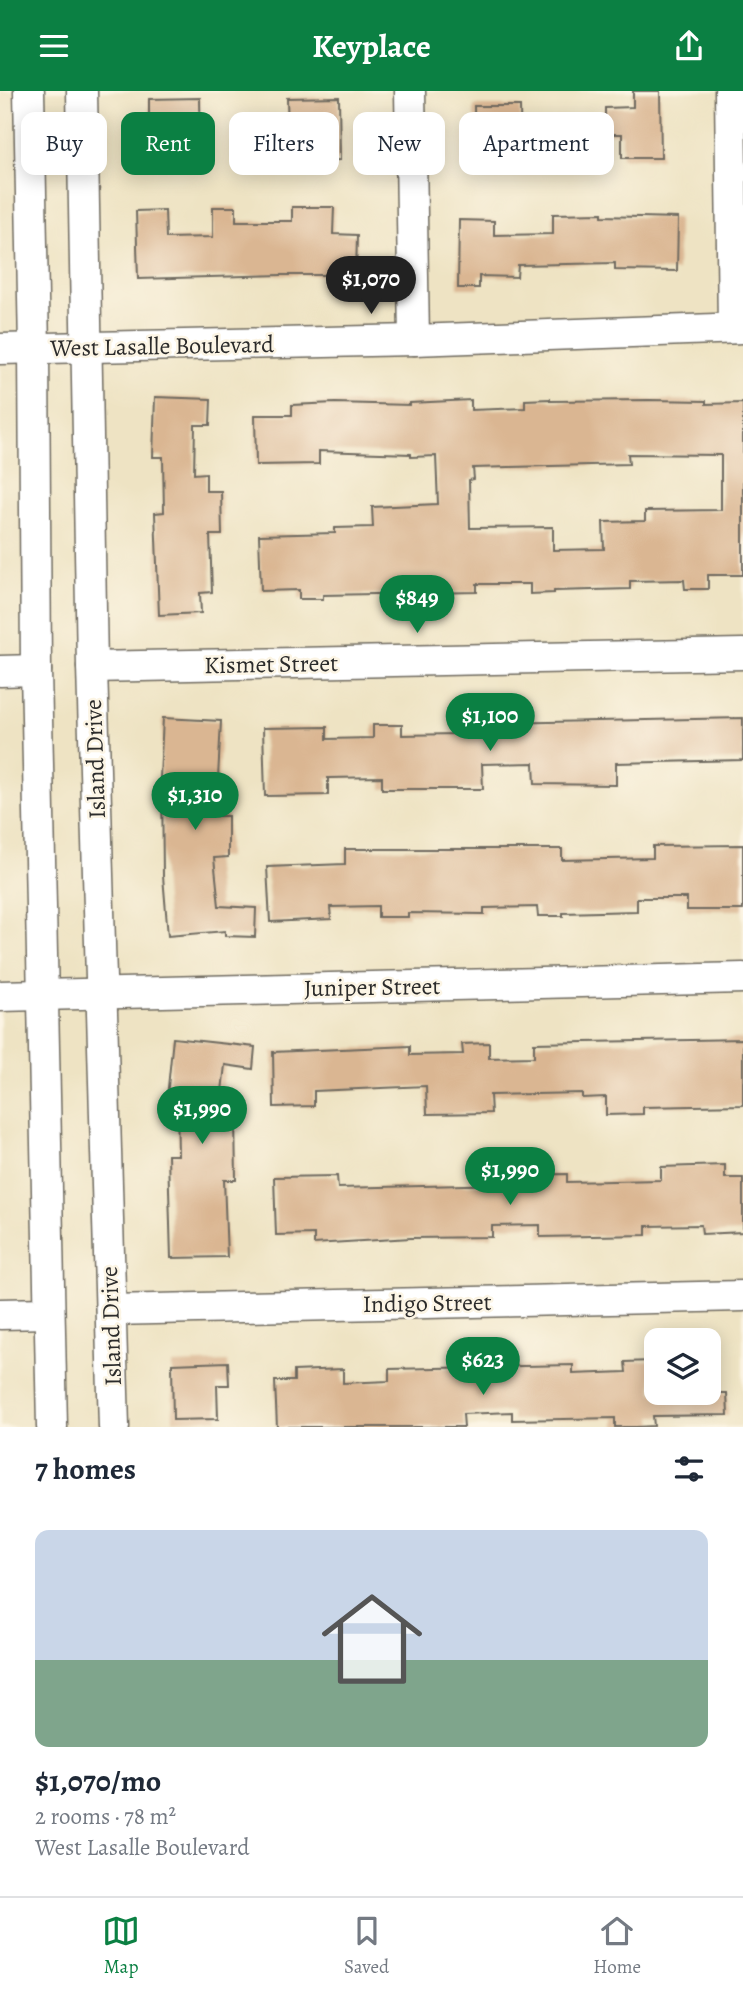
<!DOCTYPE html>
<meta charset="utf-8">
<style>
:root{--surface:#fff;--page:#f2f2f3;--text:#1f2937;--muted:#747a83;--line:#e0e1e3;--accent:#0b8043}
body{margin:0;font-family:Alegreya,serif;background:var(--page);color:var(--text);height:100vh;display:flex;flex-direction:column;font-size:26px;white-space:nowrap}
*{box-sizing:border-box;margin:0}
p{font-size:23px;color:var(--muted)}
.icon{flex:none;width:38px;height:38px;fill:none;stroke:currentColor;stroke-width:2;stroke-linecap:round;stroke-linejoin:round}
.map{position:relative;height:1336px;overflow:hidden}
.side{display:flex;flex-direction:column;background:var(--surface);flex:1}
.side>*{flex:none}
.top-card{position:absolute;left:21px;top:21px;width:702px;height:63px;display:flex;gap:14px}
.tools{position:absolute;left:644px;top:1237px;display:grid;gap:14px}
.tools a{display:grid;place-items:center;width:77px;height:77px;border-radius:14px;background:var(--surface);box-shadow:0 4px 18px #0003;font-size:35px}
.price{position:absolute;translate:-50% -60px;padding:0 16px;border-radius:24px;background:var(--accent);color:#fff;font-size:23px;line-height:46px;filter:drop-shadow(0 2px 4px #0008)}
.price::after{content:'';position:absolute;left:50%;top:42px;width:21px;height:16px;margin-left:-10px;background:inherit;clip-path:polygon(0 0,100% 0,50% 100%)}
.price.on{background:#222;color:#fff}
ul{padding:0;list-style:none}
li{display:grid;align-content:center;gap:14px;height:371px;padding:0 35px}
li span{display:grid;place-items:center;height:217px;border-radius:14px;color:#555}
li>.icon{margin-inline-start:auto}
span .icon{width:126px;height:126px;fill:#fffc;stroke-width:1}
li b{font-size:30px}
h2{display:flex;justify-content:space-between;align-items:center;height:84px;padding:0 35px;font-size:30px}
.tag{padding:0 24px;border-radius:14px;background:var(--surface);box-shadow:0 4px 18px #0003;font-size:24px;line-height:63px}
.tag.on{background:var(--accent);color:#fff}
header{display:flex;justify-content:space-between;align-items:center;height:91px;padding:0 35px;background:var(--accent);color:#fff;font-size:32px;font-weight:600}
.tab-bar{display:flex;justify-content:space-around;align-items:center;height:98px;border-top:2px solid var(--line);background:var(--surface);font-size:19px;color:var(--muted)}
.tab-bar a{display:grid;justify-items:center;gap:4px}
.tab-bar .on{color:var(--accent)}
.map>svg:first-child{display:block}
.building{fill:#dab692;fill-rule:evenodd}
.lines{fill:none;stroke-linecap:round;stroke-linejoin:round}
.minor-casing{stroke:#6f6b60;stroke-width:33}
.minor{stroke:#fff;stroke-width:30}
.labels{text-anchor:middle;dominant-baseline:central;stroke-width:5;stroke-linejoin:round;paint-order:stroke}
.street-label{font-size:24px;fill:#2b2b2b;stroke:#fcf5e5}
</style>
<header><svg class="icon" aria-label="menu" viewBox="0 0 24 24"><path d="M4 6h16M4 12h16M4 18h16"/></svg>Keyplace<svg class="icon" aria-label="share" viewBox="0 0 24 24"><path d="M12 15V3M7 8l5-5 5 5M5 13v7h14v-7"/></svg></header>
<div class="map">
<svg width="743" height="1336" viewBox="0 0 743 1336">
<rect width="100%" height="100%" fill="#fcf5e5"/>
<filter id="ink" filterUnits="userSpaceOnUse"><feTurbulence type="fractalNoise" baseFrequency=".0143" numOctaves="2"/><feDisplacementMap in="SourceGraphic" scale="14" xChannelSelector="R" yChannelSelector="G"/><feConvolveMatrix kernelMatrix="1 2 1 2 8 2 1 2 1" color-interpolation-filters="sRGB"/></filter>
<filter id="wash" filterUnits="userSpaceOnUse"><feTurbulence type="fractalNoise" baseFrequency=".00686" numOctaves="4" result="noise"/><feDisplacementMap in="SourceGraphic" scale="28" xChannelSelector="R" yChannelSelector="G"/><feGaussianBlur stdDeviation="1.57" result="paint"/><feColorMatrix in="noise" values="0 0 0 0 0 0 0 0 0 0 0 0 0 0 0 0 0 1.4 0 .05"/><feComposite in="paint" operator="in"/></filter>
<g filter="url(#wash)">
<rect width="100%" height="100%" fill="#eee3c3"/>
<g id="blocks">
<g class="building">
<path d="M633,0h27l1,67h-39v-24h-17v-26l28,-1z"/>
<path d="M339,6l1,63 -51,1 -2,-63z"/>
<path d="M200,7l1,54h-12v11h-40v-64z"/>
<path d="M474,15h46l1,52h-46z"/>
<path d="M213,116h23v14h56v-14h42l-1,27 24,1 -1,40h-75l-143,4 -2,-68 29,-1 1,28 47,-1z"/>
<path d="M602,122v3l76,2 -1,53 -62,-1v-7l-97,2 -1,12 -38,-1v12h-21l1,-68 35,1v14l59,-1v-20z"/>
<path d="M155,306l56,2 -1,26h-15l-1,49 12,-1v18h15l1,44h-12l2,57 -12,1 1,20 -42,2 -4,-102 9,-1 -1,-55h-10z"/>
<path d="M550,308v2l99,-1 57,1v3l37,-1v172h-35v14h-23l-1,-9 -54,1v8l-76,2v2l-24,1v-10h-53v8l-154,3v4h-24v-9l-38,1 -2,-56 76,-2v-5l38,-1 -1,-20 66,-3 -2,-48 -25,1v-3l-92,-3v13l-63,1 -1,-50h37v-10l43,-2 75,2v-2l61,-3v10l54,-2v-8zM628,363l93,1v55l-76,1v10l-42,1 1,27 -51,1v-23l-83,1 -1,-48 5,-1 -1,-11 156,-4z"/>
<path d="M163,627l58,3 -5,95h12v41l-14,1 5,48 37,2 -1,29 -30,-1v-5l-57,5 -5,-60 -1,-98h-2z"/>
<path d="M743,627v42l-127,3v22l-81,-1 -1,-21 -52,1 1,25h-101v-12l-54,1v17l-63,1 -2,-68 64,-1v12l46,-1v-13h29v10l54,-1 -1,-10z"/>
<path d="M743,754v65h-56v-12h-50v13l-74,2v3h-25l-1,-9 -53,1v6l-76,-1v4h-30v-11l-48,1 1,12 -61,3 -3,-55 78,-3v-15h217v11l91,-2v-12z"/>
<path d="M173,947l82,9 -2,22 -28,-4 -6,53h16l1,62h-12l3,77 -56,1 -3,-103h10l-1,-57 -10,-1z"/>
<path d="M743,948v66l-100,2v7l-37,1v-18l-24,1v-5l-92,2 1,18 -64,1 -1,-28 -112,5v15l-40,1 -1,-55 137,-6v9l53,-1 -1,-10 27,-1v15l45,-1v-14z"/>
<path d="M725,1074v13h18v54l-41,2 -1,-9 -55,1v9l-106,2v-12l-48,1v11l-81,1 -97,6v-10l-38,1 -2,-58 63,-1 1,12 169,-4v-9l60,-1v8l94,-2v-13z"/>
<path d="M651,1270l1,32h75l1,22 -75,1 1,10 -18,1h-21v-9l-103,2v-8l-49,2 1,13h-187l-2,-46h19v-10l49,-2v14l46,-2v-12l184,-4v9l53,-2 -1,-10z"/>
<path d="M228,1271l1,23h-12l1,34 -45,1 -1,-56z"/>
</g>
</g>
</g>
<g filter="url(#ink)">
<use href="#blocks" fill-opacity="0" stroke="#6f6b60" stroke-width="2"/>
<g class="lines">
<g class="minor-casing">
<g id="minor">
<path d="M29,0l5,258 2,321 16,757"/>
<path d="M82,0l10,576 22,760"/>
<path d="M410,0l4,249"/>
<path d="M730,0l3,237"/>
<path d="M0,258l414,-9 329,-12"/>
<path d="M92,576l651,-13"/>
<path d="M0,580l36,-1"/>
<path d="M0,905l743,-18"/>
<path d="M111,1219l632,-14"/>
<path d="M0,1223l49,-1"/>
</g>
</g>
<use href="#minor" class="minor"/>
</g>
</g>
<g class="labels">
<g class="street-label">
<text transform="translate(162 255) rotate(-1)">West Lasalle Boulevard</text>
<text transform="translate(271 573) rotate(-1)">Kismet Street</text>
<text transform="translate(95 668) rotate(-92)">Island Drive</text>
<text transform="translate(372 896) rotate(-1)">Juniper Street</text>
<text transform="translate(427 1212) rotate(-1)">Indigo Street</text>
<text transform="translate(111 1235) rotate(-92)">Island Drive</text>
</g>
</g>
</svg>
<div class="tools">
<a><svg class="icon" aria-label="layers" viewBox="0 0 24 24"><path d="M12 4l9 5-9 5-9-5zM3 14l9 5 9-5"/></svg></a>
</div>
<b class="price on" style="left:371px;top:225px">$1,070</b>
<b class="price" style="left:417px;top:544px">$849</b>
<b class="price" style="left:490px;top:662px">$1,100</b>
<b class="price" style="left:195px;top:741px">$1,310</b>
<b class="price" style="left:202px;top:1055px">$1,990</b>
<b class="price" style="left:510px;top:1116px">$1,990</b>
<b class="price" style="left:483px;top:1306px">$623</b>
<div class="top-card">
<a class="tag">Buy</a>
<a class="tag on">Rent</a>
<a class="tag">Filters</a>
<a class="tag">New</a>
<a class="tag">Apartment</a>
</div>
</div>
<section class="side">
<h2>7 homes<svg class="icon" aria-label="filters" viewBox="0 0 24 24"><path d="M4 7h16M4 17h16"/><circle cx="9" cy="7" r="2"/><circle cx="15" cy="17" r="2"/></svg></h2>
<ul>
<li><span style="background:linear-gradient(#c9d6e8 60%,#7fa58c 0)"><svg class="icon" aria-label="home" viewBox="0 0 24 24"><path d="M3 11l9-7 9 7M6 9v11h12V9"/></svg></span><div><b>$1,070/mo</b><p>2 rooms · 78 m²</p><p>West Lasalle Boulevard</p></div></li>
</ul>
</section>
<nav class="tab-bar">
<a class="on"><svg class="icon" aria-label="map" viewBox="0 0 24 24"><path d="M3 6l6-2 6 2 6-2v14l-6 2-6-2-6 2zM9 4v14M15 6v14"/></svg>Map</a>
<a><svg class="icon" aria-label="saved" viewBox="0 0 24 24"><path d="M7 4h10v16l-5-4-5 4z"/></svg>Saved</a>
<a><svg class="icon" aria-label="home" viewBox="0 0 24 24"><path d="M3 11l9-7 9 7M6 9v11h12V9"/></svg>Home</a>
</nav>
